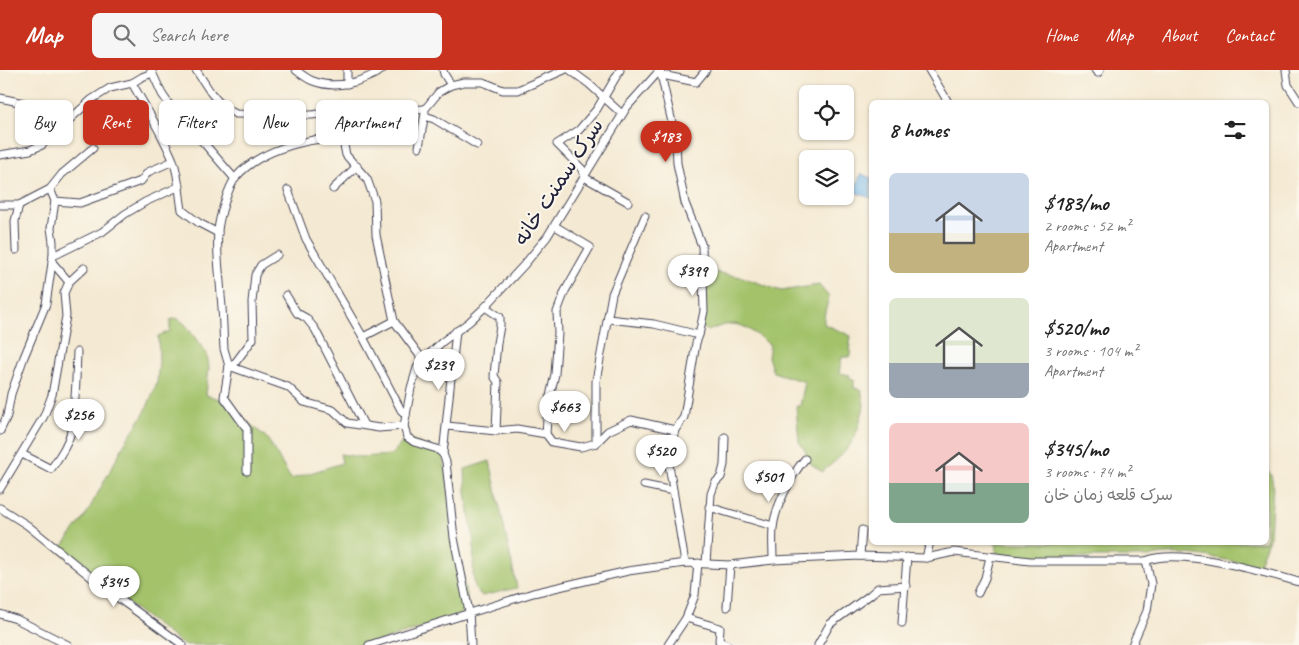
<!DOCTYPE html>
<meta charset="utf-8">
<style>
:root{--surface:#fff;--page:#f6f6f6;--text:#222;--muted:#767676;--accent:#c8321e}
body{margin:0;font-family:Caveat,"Playpen Sans Arabic",sans-serif;background:var(--page);color:var(--text);height:100vh;display:flex;flex-direction:column;font-size:19px;white-space:nowrap}
*{box-sizing:border-box;margin:0}
p{font-size:16px;color:var(--muted)}
.icon{flex:none;width:28px;height:28px;fill:none;stroke:currentColor;stroke-width:2;stroke-linecap:round;stroke-linejoin:round}
.map{position:relative;flex:1;overflow:hidden}
.drawer{position:absolute;left:869px;top:30px;width:400px;height:445px;display:flex;flex-direction:column;background:var(--surface);border-radius:8px;box-shadow:0 1px 4px #0004}
.drawer>*{flex:none}
.hud{position:absolute;left:15px;top:30px;width:475px;height:45px;display:flex;gap:10px}
.tools{position:absolute;left:799px;top:15px;display:grid;gap:10px}
.tools a{display:grid;place-items:center;width:55px;height:55px;border-radius:8px;background:var(--surface);box-shadow:0 1px 4px #0004;font-size:25px}
.price{position:absolute;translate:-50% -42px;padding:0 11px;border-radius:18px;background:#fff;color:#222;font-size:16px;line-height:32px;filter:drop-shadow(0 1px 2px #0008)}
.price::after{content:'';position:absolute;left:50%;top:30px;width:15px;height:11px;margin-left:-8px;background:inherit;clip-path:polygon(0 0,100% 0,50% 100%)}
.price.current{background:var(--accent);color:#fff}
ul{padding:0;list-style:none}
li{display:flex;align-items:center;gap:15px;height:125px;padding:0 20px}
li span{display:grid;place-items:center;flex:none;width:140px;height:100px;border-radius:8px;color:#555}
li>.icon{margin-inline-start:auto}
span .icon{width:60px;height:60px;fill:#fffc;stroke-width:1}
li b{font-size:21px}
h2{display:flex;justify-content:space-between;align-items:center;height:60px;padding:0 20px;font-size:21px}
.pill{padding:0 18px;border-radius:8px;background:var(--surface);box-shadow:0 1px 4px #0004;font-size:18px;line-height:45px}
.pill.current{background:var(--accent);color:#fff}
header{display:flex;align-items:center;gap:30px;box-sizing:border-box;height:70px;padding:0 25px;background:var(--accent);color:#fff}
header strong{font-size:24px}
nav{display:flex;gap:28px;margin-inline-start:auto;font-size:18px}
.search{width:350px;height:45px;background:var(--page);display:flex;align-items:center;gap:12px;box-sizing:border-box;padding:0 18px;border-radius:8px;color:var(--muted);font-size:19px}
.map>svg:first-child{display:block}
.green{fill:#a3c26b;stroke:#627253}
.water{fill:#72b6e8;stroke:#4a6c92}
.lines{fill:none;stroke-linecap:round;stroke-linejoin:round}
.minor-casing{stroke:#424052;stroke-width:9}
.minor{stroke:#fff;stroke-width:7}
.labels{text-anchor:middle;dominant-baseline:central;stroke-width:4;stroke-linejoin:round;paint-order:stroke}
.street-label{font-size:21px;fill:#22223b;stroke:#fbf7ec}
</style>
<header>
<strong>Map</strong>
<div class="search"><svg class="icon" aria-label="search" viewBox="0 0 24 24"><circle cx="10" cy="10" r="6"/><path d="M15 15l6 6"/></svg>Search here</div>
<nav><a>Home</a><a>Map</a><a>About</a><a>Contact</a></nav>
</header>
<div class="map">
<svg width="1299" height="575" viewBox="0 0 1299 575">
<rect width="100%" height="100%" fill="#fbf7ec"/>
<filter id="ink" filterUnits="userSpaceOnUse"><feTurbulence type="fractalNoise" baseFrequency=".02" numOctaves="2"/><feDisplacementMap in="SourceGraphic" scale="10" xChannelSelector="R" yChannelSelector="G"/><feConvolveMatrix kernelMatrix="1 2 1 2 8 2 1 2 1" color-interpolation-filters="sRGB"/></filter>
<filter id="wash" filterUnits="userSpaceOnUse"><feTurbulence type="fractalNoise" baseFrequency=".0096" numOctaves="4" result="noise"/><feDisplacementMap in="SourceGraphic" scale="20" xChannelSelector="R" yChannelSelector="G"/><feGaussianBlur stdDeviation="1.12" result="paint"/><feColorMatrix in="noise" values="0 0 0 0 0 0 0 0 0 0 0 0 0 0 0 0 0 1.4 0 .05"/><feComposite in="paint" operator="in"/></filter>
<g filter="url(#wash)">
<rect width="100%" height="100%" fill="#f4e9d2"/>
<g class="green">
<path d="M702,198l16,5 24,4 39,14 38,-6 10,12c-2,9 -6,18 -5,27l27,12 -2,15 2,1 -2,5h-7l-3,16 11,2 -1,4 5,1v8l8,2c-1,6 2,10 2,15 0,5 -3,11 -4,16 -6,25 -19,36 -38,51l-16,-12 2,-3 -3,-2 1,-3 -7,-10 -3,-36h4l5,-24 -32,-10 -5,-15 2,-12c-25,-19 -31,-28 -62,-14l-7,-4z"/>
<path d="M177,248l8,6 22,30 2,13 -3,28 14,4 47,39 24,41 51,-16 -2,-9 21,3 30,-2 16,-18 36,17 6,39 20,119 -100,33h-186l-124,-94 27,-36 40,-74 19,-29 12,-29 2,-23 -1,-24 12,-5v-11z"/>
<path d="M490,391l27,127 -35,8 -7,-7 -2,-14 1,-32 -8,-50 -1,-24z"/>
<path d="M1266,397l5,8 2,10 -3,51 -12,30c-37,-6 -73,-18 -110,-9h-112l-40,-4 1,-7 -3,-3 272,-1z"/>
</g>
<path class="water" d="M861,104l10,4v20l-17,-6z"/>
</g>
<g filter="url(#ink)">
<g class="lines">
<g class="minor-casing">
<g id="minor">
<path d="M151,0l11,24 22,32 19,16 32,37"/>
<path d="M196,0l15,23 12,14 13,7 76,1 45,-7 39,2 29,-1 14,-17 12,-7 13,-3h19l20,8h15l46,-20"/>
<path d="M296,0c5,4 11,9 17,11 23,9 49,1 69,-11"/>
<path d="M347,0v14"/>
<path d="M443,0l1,4 7,11"/>
<path d="M570,0l19,14 33,30"/>
<path d="M620,0l-23,39 -18,21 -22,14 25,25 2,8 44,25"/>
<path d="M660,0l16,70 1,23 8,40 17,43 2,65 -5,24 -3,8 -12,74 -9,13 -7,29 17,104"/>
<path d="M929,0l19,32"/>
<path d="M1095,0l3,3 2,-3"/>
<path d="M1286,0l2,15 11,17"/>
<path d="M662,5l34,7 10,-12"/>
<path d="M132,13c14,25 30,50 41,77 6,16 6,33 9,50l17,13 19,10"/>
<path d="M0,28l24,5"/>
<path d="M425,46l9,3 43,26"/>
<path d="M342,66l4,19 21,24 8,22 1,34 18,86 -31,16"/>
<path d="M419,77l6,-34"/>
<path d="M0,85l30,-5 12,-5 49,-45 19,-12 22,-5 10,-6 10,-4"/>
<path d="M333,119l24,-23"/>
<path d="M288,120l18,49 57,98 38,73 5,5"/>
<path d="M55,131l25,2 61,-22 7,-9 25,-11"/>
<path d="M0,135h19l31,-16 12,-15 31,-26"/>
<path d="M16,180l-1,-29 4,-16"/>
<path d="M53,186l49,-24 23,-18 20,-12 35,-16"/>
<path d="M52,192l17,20 15,-14"/>
<path d="M286,225l11,18 9,5 9,11 49,96"/>
<path d="M485,237l15,10v9l-3,17 -3,33 4,6 -2,49"/>
<path d="M608,249l46,5 45,11"/>
<path d="M394,251l29,39"/>
<path d="M229,296l59,21 16,15 29,8 14,13 32,5 25,-2"/>
<path d="M232,297l21,-28 -1,-37 3,-27 6,-10 16,-10"/>
<path d="M447,356l49,5 21,-2 29,5 6,8 29,5 15,-4 12,-12 23,-11 44,10"/>
<path d="M0,361l7,-15 4,-22 13,-37 22,-53 7,-48v-14l-2,-14 4,-27 -5,-12"/>
<path d="M546,364l2,-29 7,-31 3,-41 -1,-21 8,-21 25,-44 -35,-21"/>
<path d="M596,373v-62l16,-87 33,-78"/>
<path d="M22,384l29,15c8,-12 17,-24 20,-38 5,-23 5,-55 6,-79"/>
<path d="M443,384l13,-123"/>
<path d="M247,401v-42l-23,-32 5,-31 -5,-17c-1,-17 -1,-35 -3,-53 -1,-21 -5,-43 -3,-65 1,-13 10,-44 18,-54 34,-39 106,-42 154,-44"/>
<path d="M644,415l29,6"/>
<path d="M0,419l44,-73 8,-21 14,-79 -2,-23 5,-11"/>
<path d="M709,437l64,19"/>
<path d="M0,438l27,17 80,65 76,55"/>
<path d="M860,486l2,-26"/>
<path d="M926,488l4,-16"/>
<path d="M773,490c0,-11 -1,-21 0,-32 2,-20 18,-53 32,-69"/>
<path d="M706,493l5,-69 4,-11 6,-6 3,-12 1,-28"/>
<path d="M978,523l7,-15 5,-21"/>
<path d="M727,537l3,-42"/>
<path d="M0,544l16,5 52,26"/>
<path d="M686,548l34,10 -1,13 9,4"/>
<path d="M902,553l5,-66"/>
<path d="M369,575l164,-52 95,-22 57,-8 45,2 43,-5 87,-4 66,2 28,-6 76,9h116c33,-14 117,11 153,21"/>
<path d="M471,575l-2,-33 -15,-74 -8,-76 -3,-8 -6,-5 -23,-7 -7,-5 -3,-11 7,-38 6,-20 6,-8 19,-18 27,-20 16,-15 39,-42 23,-28 80,-130 33,-37"/>
<path d="M668,575l18,-27 9,-23 3,-32"/>
<path d="M818,575l12,-21 40,-29 8,-7 28,-2"/>
<path d="M1132,575l15,-34 4,-27 -5,-23"/>
</g>
</g>
<use href="#minor" class="minor"/>
</g>
</g>
<g class="labels">
<g class="street-label">
<text transform="translate(558 112) rotate(-57)">سرک سمنت خانه</text>
</g>
</g>
</svg>
<div class="tools">
<a><svg class="icon" aria-label="locate" viewBox="0 0 24 24"><circle cx="12" cy="12" r="6"/><path d="M12 2v4M12 18v4M2 12h4M18 12h4"/></svg></a>
<a><svg class="icon" aria-label="layers" viewBox="0 0 24 24"><path d="M12 4l9 5-9 5-9-5zM3 14l9 5 9-5"/></svg></a>
</div>
<b class="price current" style="left:666px;top:93px">$183</b>
<b class="price" style="left:693px;top:227px">$399</b>
<b class="price" style="left:439px;top:321px">$239</b>
<b class="price" style="left:565px;top:363px">$663</b>
<b class="price" style="left:79px;top:371px">$256</b>
<b class="price" style="left:661px;top:407px">$520</b>
<b class="price" style="left:769px;top:433px">$501</b>
<b class="price" style="left:114px;top:538px">$345</b>
<div class="hud">
<a class="pill">Buy</a>
<a class="pill current">Rent</a>
<a class="pill">Filters</a>
<a class="pill">New</a>
<a class="pill">Apartment</a>
</div>
<section class="drawer">
<h2>8 homes<svg class="icon" aria-label="filters" viewBox="0 0 24 24"><path d="M4 7h16M4 17h16"/><circle cx="9" cy="7" r="2"/><circle cx="15" cy="17" r="2"/></svg></h2>
<ul>
<li><span style="background:linear-gradient(#c9d6e8 60%,#c2b280 0)"><svg class="icon" aria-label="home" viewBox="0 0 24 24"><path d="M3 11l9-7 9 7M6 9v11h12V9"/></svg></span><div><b>$183/mo</b><p>2 rooms · 52 m²</p><p>Apartment</p></div></li>
<li><span style="background:linear-gradient(#dfe7d0 65%,#9aa5b1 0)"><svg class="icon" aria-label="home" viewBox="0 0 24 24"><path d="M3 11l9-7 9 7M6 9v11h12V9"/></svg></span><div><b>$520/mo</b><p>3 rooms · 104 m²</p><p>Apartment</p></div></li>
<li><span style="background:linear-gradient(#f6c9c9 60%,#7fa58c 0)"><svg class="icon" aria-label="home" viewBox="0 0 24 24"><path d="M3 11l9-7 9 7M6 9v11h12V9"/></svg></span><div><b>$345/mo</b><p>3 rooms · 74 m²</p><p>سرک قلعه زمان خان</p></div></li>
</ul>
</section>
</div>
